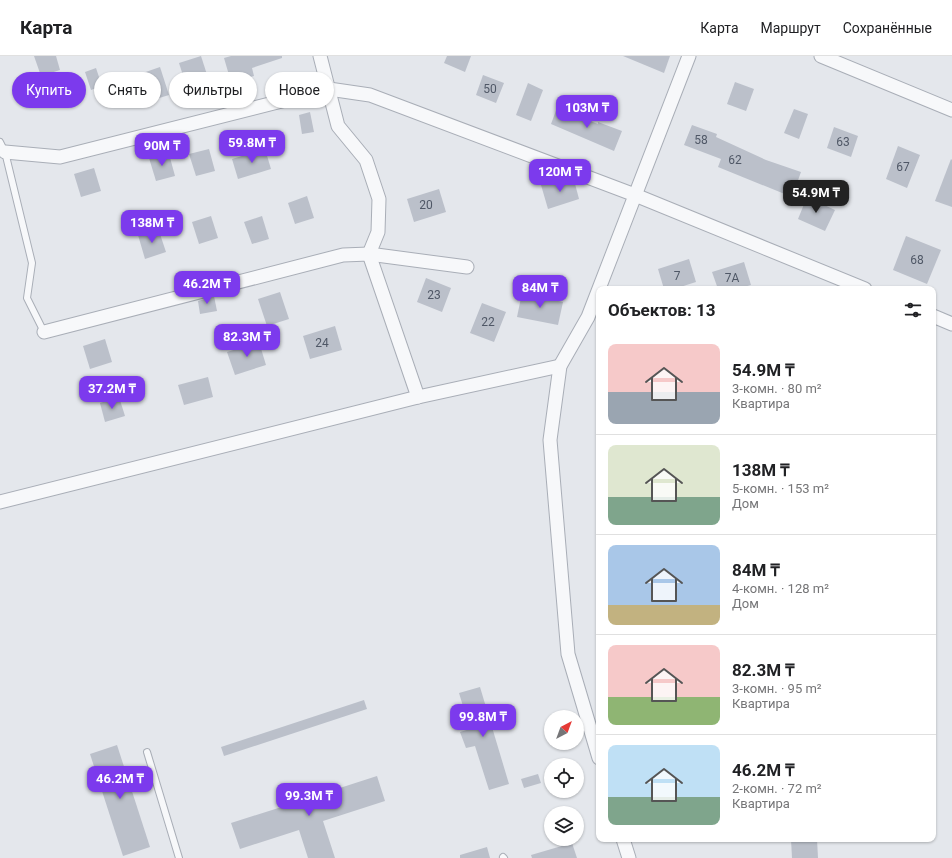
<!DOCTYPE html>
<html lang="ru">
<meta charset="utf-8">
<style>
:root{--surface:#fff;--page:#f6f6f6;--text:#202124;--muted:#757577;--line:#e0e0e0;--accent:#7c3aed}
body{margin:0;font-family:Roboto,sans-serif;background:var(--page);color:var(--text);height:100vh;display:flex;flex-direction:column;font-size:15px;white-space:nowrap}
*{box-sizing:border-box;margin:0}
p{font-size:13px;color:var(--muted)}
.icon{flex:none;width:22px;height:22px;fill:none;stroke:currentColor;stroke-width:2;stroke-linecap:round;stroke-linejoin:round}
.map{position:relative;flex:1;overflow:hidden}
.sheet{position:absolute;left:596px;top:230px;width:340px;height:556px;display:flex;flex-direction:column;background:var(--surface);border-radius:8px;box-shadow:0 1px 3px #0004}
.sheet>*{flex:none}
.guide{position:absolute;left:12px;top:16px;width:380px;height:36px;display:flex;gap:8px}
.needle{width:26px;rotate:41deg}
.tools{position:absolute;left:544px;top:654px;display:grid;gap:8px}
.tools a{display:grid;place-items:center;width:40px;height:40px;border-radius:50%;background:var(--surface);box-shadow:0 1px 3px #0004;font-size:20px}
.price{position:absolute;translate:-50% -34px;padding:0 9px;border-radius:8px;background:var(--accent);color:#fff;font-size:13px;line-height:26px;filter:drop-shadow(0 1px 2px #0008)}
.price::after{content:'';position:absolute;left:50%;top:24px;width:12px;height:9px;margin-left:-6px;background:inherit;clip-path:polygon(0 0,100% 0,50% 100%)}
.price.current{background:#222;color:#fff}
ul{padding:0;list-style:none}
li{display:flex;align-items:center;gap:12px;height:100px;padding:0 12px}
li+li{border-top:1px solid var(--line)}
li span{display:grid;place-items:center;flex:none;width:112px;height:80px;border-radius:8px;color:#555}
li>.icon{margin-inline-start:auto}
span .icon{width:48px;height:48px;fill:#fffc;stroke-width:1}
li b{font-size:17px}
h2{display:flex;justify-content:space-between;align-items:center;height:48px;padding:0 12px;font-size:17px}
.chip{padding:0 14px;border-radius:18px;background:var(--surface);box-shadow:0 1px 3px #0004;font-size:14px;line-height:36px}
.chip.current{background:var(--accent);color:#fff}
header{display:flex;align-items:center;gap:24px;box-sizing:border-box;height:56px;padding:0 20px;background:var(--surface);border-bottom:1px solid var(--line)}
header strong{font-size:19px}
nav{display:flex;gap:22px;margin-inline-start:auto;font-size:14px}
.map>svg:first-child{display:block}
.building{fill:#bbc0ca}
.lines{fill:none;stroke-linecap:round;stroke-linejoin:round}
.lane-casing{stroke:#a9aeb7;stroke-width:8}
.street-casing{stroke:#a9aeb7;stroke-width:15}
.lane{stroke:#f7f8fa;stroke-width:6}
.street{stroke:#f7f8fa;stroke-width:13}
.labels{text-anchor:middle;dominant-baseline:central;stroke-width:3;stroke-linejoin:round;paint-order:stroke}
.number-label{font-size:12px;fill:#4f5766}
</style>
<header>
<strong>Карта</strong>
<nav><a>Карта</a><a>Маршрут</a><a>Сохранённые</a></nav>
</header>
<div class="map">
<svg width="952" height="802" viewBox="0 0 952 802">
<rect width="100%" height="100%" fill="#e4e7ec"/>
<g class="building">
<path d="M34,0h22l4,14 -19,6z"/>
<path d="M201,0l10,31 -22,7 -10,-31z"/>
<path d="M231,0h51v2l-30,10 2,8 -23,6 -7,-24z"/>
<path d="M447,0h24l-6,16 -21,-9z"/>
<path d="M623,0h47l-6,17z"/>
<path d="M160,11l9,28 -26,8 -9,-27z"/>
<path d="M96,12l6,18 -11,4 -6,-18z"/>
<path d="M483,19l21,8 -8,20 -20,-8z"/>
<path d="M735,26l19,7 -8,22 -19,-7z"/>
<path d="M528,27l15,7 -12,31 -15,-6z"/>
<path d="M557,52l41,16v-2l24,9 -8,20 -63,-27z"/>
<path d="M794,53l14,5 -9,25 -15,-6z"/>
<path d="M310,56l4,20 -12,2 -3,-19z"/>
<path d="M692,69l25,9 -1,3 50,23 35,12 -9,25 -74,-30 3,-8 -37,-14z"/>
<path d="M834,71l24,9 -7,21 -24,-9z"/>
<path d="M898,90l22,9 -13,33 -21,-9z"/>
<path d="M209,93l6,22 -19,5 -7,-22z"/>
<path d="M265,93l6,20 -33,10 -6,-20z"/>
<path d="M169,98l6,22 -19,5 -7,-23z"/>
<path d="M951,103l1,1v47l-17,-6z"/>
<path d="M94,112l7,23 -20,6 -7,-23z"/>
<path d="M566,122l8,2 5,19 -31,10 -7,-24z"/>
<path d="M439,133l7,23 -32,10 -7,-23z"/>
<path d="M307,140l7,22 -19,6 -7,-21z"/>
<path d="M807,141l28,13 -10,21 -27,-12z"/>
<path d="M211,160l7,22 -19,6 -7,-22z"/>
<path d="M262,160l7,23 -17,5 -8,-22z"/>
<path d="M158,172l8,24 -21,7 -7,-24z"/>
<path d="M906,180l35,14 -14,34 -34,-14z"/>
<path d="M689,203l7,23 -22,7h-10l-6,-20z"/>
<path d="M744,206l7,23 -14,4h-19l-6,-17z"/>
<path d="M426,222l25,10 -9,24 -25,-10z"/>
<path d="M280,236l9,27 -22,7 -9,-27z"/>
<path d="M522,237l41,9 -5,23 -41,-8z"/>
<path d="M214,240l3,15 -17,3 -2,-13z"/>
<path d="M482,247l24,9 -12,30 -24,-9z"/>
<path d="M335,270l7,24 -32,9 -7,-23z"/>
<path d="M105,283l7,23 -22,7 -7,-23z"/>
<path d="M259,286l7,23 -31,10 -8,-23z"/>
<path d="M208,321l5,20 -29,8 -6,-20z"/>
<path d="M119,341l6,19 -20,6 -5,-19z"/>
<path d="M480,631l29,97 -20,6 -14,-44 -9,2 -6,-16 10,-3 -11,-36z"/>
<path d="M364,644l3,9 -143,47 -3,-9z"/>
<path d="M117,689l33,102 -27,9 -33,-102z"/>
<path d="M538,718l3,9 -17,5 -3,-9z"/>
<path d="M377,720l8,25 -62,20 12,37h-27l-9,-28 -59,19 -9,-26 60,-19 -3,-8 24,-8 3,8z"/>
<path d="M791,783h26l1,19h-26z"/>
<path d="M572,787l5,15h-45l-1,-3z"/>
<path d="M487,791l3,11h-30v-3z"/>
</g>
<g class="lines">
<g class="lane-casing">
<g id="lane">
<path d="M0,86l5,10 27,111 -5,35 17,34"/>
<path d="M147,696l32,106"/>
<path d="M503,801l1,1"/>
</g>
</g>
<g class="street-casing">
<g id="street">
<path d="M320,0l18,70 28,34 13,39 -1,33 -9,22 49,143"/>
<path d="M821,0l131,54"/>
<path d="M5,96l55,5 269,-68 41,6 265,100 230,94"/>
<path d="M933,260l19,8"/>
<path d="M44,276l299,-77 26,-1 98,13"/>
<path d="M0,446l418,-105 142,-31"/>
<path d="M599,702l-31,-104 -18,-214 10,-74 28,-49 101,-261"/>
<path d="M623,783l6,19"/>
</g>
</g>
<use href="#lane" class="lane"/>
<use href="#street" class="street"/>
</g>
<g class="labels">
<g class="number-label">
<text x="490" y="33">50</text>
<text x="701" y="84">58</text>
<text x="843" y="86">63</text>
<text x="735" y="104">62</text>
<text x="903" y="111">67</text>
<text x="426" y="149">20</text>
<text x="917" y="204">68</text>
<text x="677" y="220">7</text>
<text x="732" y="222">7А</text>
<text x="434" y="239">23</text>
<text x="488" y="266">22</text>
<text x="322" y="287">24</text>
</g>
</g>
</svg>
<div class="tools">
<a><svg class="needle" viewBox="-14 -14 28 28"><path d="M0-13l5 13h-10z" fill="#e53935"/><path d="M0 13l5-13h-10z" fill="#757577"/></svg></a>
<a><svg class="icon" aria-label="locate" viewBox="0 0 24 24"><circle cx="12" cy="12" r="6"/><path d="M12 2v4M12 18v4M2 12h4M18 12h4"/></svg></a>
<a><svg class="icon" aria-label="layers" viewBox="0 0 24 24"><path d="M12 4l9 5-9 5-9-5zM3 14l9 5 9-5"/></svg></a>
</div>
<b class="price" style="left:587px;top:73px">103M ₸</b>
<b class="price" style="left:252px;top:108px">59.8M ₸</b>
<b class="price" style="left:162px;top:111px">90M ₸</b>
<b class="price" style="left:560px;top:137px">120M ₸</b>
<b class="price current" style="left:816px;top:158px">54.9M ₸</b>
<b class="price" style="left:152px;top:188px">138M ₸</b>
<b class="price" style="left:207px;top:249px">46.2M ₸</b>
<b class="price" style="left:540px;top:253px">84M ₸</b>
<b class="price" style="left:247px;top:302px">82.3M ₸</b>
<b class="price" style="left:112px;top:354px">37.2M ₸</b>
<b class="price" style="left:483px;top:682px">99.8M ₸</b>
<b class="price" style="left:120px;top:744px">46.2M ₸</b>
<b class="price" style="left:309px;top:761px">99.3M ₸</b>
<div class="guide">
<a class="chip current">Купить</a>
<a class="chip">Снять</a>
<a class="chip">Фильтры</a>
<a class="chip">Новое</a>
</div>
<section class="sheet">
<h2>Объектов: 13<svg class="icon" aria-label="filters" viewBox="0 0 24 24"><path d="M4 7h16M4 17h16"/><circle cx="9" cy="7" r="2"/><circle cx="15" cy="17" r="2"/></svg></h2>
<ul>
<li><span style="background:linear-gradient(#f6c9c9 60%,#9aa5b1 0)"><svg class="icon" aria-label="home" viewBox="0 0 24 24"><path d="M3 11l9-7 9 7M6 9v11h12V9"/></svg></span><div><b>54.9M ₸</b><p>3-комн. · 80 m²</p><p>Квартира</p></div></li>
<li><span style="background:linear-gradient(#dfe7d0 65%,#7fa58c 0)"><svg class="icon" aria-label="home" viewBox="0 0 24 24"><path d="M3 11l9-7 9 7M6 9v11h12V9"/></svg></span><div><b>138M ₸</b><p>5-комн. · 153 m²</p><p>Дом</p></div></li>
<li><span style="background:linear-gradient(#a9c7e8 75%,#c2b280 0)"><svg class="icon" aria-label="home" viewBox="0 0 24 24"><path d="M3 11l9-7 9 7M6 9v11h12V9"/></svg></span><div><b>84M ₸</b><p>4-комн. · 128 m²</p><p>Дом</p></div></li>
<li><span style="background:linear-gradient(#f6c9c9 65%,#8fb573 0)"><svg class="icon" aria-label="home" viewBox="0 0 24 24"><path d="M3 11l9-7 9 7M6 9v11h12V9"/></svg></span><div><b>82.3M ₸</b><p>3-комн. · 95 m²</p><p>Квартира</p></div></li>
<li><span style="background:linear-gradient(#bfe0f5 65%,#7fa58c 0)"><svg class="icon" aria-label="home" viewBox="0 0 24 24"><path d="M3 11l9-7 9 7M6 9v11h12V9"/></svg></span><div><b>46.2M ₸</b><p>2-комн. · 72 m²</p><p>Квартира</p></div></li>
</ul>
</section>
</div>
